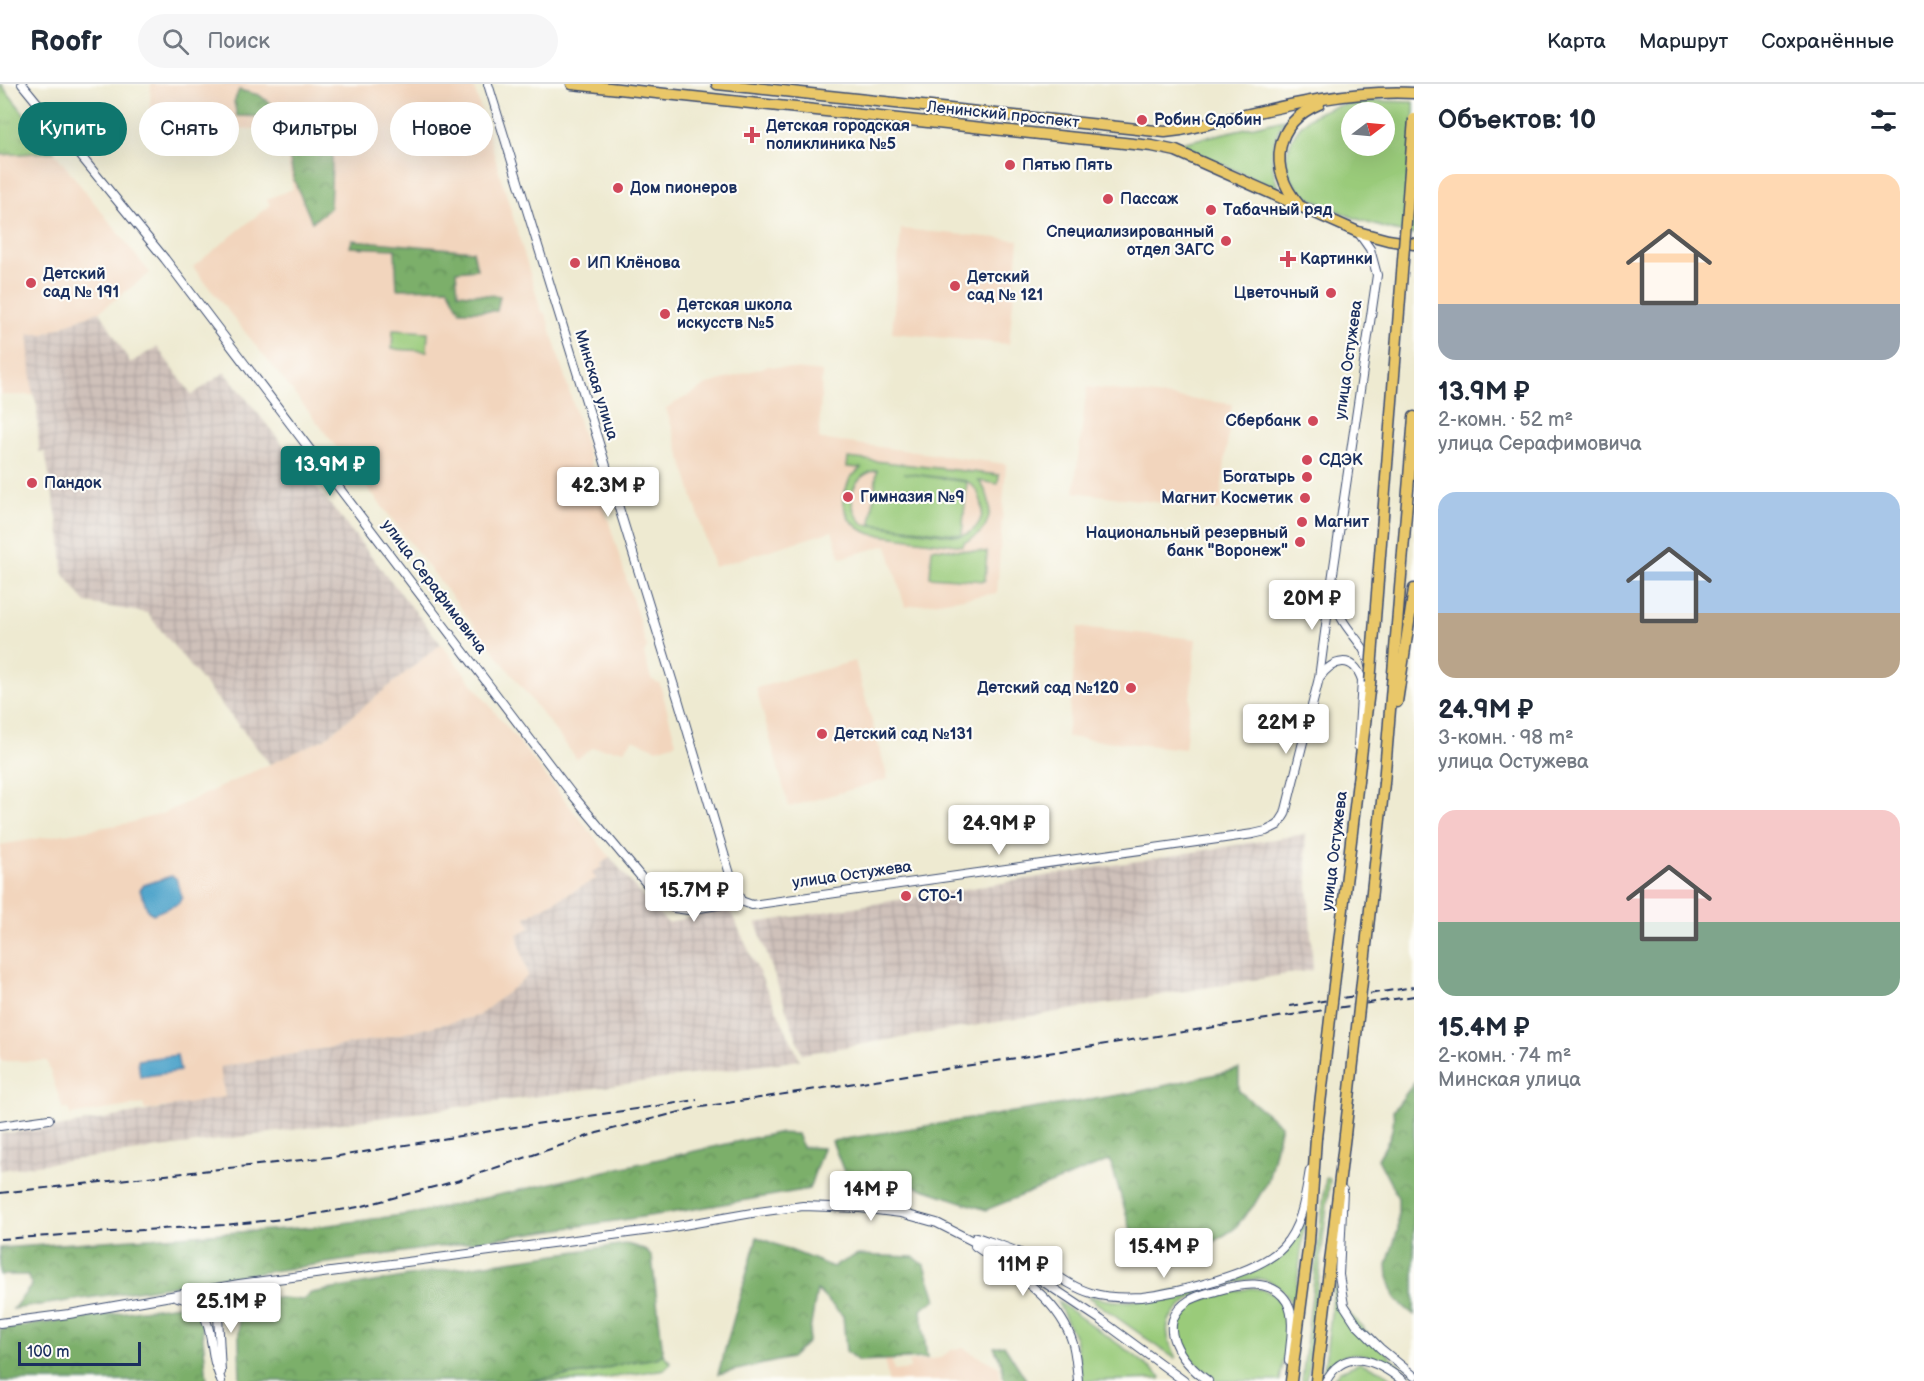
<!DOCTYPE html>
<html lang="ru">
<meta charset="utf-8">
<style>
:root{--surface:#fff;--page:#f6f6f7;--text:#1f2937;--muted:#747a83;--line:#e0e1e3;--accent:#0f766e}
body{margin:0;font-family:"Balsamiq Sans",sans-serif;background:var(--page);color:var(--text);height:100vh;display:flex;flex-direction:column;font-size:22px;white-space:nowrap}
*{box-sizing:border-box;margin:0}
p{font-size:20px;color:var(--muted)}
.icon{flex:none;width:33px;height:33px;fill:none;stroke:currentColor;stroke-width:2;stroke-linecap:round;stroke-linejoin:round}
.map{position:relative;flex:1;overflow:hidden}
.side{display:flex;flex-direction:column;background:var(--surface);width:510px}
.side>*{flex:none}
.banner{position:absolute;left:18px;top:18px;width:570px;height:54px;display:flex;gap:12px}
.needle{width:39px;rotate:74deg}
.tools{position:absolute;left:1341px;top:18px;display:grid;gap:12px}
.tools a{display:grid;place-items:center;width:54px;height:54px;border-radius:50%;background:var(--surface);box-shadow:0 6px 24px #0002;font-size:30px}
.scale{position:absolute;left:18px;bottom:15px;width:123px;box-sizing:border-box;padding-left:6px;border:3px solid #1b2f5e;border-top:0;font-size:16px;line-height:21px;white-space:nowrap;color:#1b2f5e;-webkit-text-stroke:4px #fdfcf7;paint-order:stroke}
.price{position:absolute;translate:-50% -51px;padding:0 14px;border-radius:6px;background:#fff;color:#222;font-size:20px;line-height:39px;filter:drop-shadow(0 2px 3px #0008)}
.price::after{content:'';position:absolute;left:50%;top:36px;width:18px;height:14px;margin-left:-9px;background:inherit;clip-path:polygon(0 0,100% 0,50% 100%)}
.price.on{background:var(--accent);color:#fff}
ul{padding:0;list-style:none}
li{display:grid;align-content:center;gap:12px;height:318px;padding:0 24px}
li span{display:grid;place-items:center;height:186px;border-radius:18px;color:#555}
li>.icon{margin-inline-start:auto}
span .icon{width:108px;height:108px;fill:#fffc;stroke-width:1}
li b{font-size:26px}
h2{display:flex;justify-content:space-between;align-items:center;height:72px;padding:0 24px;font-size:26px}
.tag{padding:0 21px;border-radius:27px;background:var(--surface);box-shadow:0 6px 24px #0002;font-size:21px;line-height:54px}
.tag.on{background:var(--accent);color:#fff}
header{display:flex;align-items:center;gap:36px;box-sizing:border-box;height:84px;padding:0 30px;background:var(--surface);border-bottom:2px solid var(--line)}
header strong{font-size:28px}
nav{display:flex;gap:33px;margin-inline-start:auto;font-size:21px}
.search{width:420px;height:54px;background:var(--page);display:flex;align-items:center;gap:15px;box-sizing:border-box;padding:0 21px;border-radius:33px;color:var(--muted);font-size:22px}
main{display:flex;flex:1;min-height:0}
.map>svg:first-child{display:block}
.built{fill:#f2d5bd}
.industrial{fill:url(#industrial-grid)}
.grass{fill:#9acb7a;stroke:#5a7d6c;stroke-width:1.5;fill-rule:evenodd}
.forest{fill:url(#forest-crowns);stroke:#4b6f64;stroke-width:1.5}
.park{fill:url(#park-tufts);stroke:#5a7d6c;stroke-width:1.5}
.water{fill:#4fa4cb;stroke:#356a94;stroke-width:1.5}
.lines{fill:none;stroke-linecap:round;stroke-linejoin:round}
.minor-casing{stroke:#3b4b6f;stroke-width:10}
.major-casing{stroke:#3b4b6f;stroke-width:13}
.minor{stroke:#fff;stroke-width:8}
.major{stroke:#e9c769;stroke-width:10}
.rail{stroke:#1b2f5e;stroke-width:2;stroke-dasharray:9 4.5;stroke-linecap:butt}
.major-bridge-casing{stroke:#3b4b6f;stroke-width:13;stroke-linecap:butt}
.major-bridge{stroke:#e9c769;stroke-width:10}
.poi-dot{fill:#d1495b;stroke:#fdfcf7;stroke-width:2}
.labels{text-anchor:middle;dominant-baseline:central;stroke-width:4.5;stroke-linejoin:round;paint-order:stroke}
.street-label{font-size:16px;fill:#1b2f5e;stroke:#fdfcf7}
.poi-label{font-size:16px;font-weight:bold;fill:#1b2f5e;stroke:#fdfcf7;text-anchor:start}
</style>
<header>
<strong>Roofr</strong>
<div class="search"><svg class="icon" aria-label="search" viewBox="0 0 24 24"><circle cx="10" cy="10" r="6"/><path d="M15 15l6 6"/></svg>Поиск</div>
<nav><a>Карта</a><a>Маршрут</a><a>Сохранённые</a></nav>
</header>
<main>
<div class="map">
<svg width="1414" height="1297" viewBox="0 0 1414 1297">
<defs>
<pattern id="industrial-grid" width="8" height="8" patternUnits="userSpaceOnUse" patternTransform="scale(1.5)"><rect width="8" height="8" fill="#cfc1ba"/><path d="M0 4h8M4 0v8" fill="none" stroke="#b1a6a2"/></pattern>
<pattern id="forest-crowns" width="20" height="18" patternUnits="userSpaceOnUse" patternTransform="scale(1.5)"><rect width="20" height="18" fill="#7baf6a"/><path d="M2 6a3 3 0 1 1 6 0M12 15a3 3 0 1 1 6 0" fill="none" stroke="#648f5a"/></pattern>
<pattern id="park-tufts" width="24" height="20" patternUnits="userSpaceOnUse" patternTransform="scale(1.5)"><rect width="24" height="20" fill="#9acb7a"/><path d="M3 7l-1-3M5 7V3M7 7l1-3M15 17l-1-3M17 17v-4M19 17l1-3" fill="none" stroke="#7da567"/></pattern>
</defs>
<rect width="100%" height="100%" fill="#fdfcf7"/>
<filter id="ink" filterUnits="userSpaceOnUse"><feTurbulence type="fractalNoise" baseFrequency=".0167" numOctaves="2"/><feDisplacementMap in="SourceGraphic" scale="12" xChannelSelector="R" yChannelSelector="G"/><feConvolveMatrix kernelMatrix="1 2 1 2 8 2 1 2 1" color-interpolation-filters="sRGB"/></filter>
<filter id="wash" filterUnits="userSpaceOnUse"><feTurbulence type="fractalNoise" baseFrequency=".008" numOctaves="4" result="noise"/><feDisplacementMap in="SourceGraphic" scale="24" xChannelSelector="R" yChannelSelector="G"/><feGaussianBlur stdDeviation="1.35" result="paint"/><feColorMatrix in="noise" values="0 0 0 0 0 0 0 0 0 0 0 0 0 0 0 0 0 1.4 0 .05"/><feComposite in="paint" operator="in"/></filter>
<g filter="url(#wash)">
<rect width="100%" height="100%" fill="#eeead1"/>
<g class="built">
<path d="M151,0h322l68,226 5,5 101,332 -3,7 7,25 9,5 16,59 -19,6 -24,-10 -9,11 -32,-2 -15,11 -264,-342 -120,-150 77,-62 -3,-6 26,-10 -11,-59 -133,-5z"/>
<path d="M54,68l96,121 -50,38 -56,23 -12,55 2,6h-34v-240z"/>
<path d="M901,145l118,11 -10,104 -117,-11z"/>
<path d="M768,282l54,6 -3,67 187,25 -9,129 -92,14 -18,-62 -46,13 -9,-27 -118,36 -48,-159 43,-24z"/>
<path d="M1087,303l145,17 -13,106 -145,-18z"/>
<path d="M1078,543l118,12 -11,110 -118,-12z"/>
<path d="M441,560l169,213 -9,7 1,3 -6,12 -70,38 5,11 -13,6 10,42 -50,40 -94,22 -164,29 5,30 -36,7 -44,6 -2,-6 -73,11 -1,-7 -6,2 -16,-49h-47v-216l129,-22 35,-10 160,-74z"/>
<path d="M855,577l33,118 -99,28 -33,-119z"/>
<path d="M963,1264l36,19 2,14h-113l-3,-20h7l2,10 16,-2 -1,-7 31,-4 13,-9z"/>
</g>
<g class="industrial">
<path d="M100,227l30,52 27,-16 35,48 33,-23 216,272 -117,95 -54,25 -123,-151 -61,-10 -23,-30 -2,-33 -16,-88h-6l-2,-46 -5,-17 -3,-55h15z"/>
<path d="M1305,750l8,136 -511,84 -46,-131z"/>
<path d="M610,773l41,50 17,16 60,-17 72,154 -800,110v-36l58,-7 167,-30 -5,-30 164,-29 94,-22 50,-40 -11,-42 14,-6 -5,-11 70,-38 -4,-7 10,-5 -1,-3z"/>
</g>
<g class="grass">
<path d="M1378,17l36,1v133c-31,-6 -59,-15 -87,-29 -8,-4 -17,-7 -24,-13 -11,-9 -19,-25 -16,-40 11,-45 51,-49 91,-52zM1352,28h32v34h-32z"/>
<path d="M1285,35c-16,25 -16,43 -6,71l-102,-46z"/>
<path d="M393,246l35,2 -1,19 -35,-2z"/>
<path d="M848,374l151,17 -1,9 -19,-3c18,22 13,52 -15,61l-1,4 -92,-12 -11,-5 -11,-10 -6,-15v-7l7,-19 11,-10 -14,-1zM877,386l-6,54 91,11 5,-53 -63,-9 63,8c22,15 21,50 -8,55l-95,-12c-20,-18 -15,-48 13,-54z"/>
<path d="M932,464l55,4 -2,29 -55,-4z"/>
<path d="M1326,1093l4,2 -23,202h-5z"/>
<path d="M1306,1129l-12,95c-5,-11 -16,-25 -28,-28 -13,-4 -55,6 -68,13 -5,3 -24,19 -27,24 -8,12 -1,29 5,40l-2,1 -86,-61 1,-1c14,4 27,6 41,5 14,-1 28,-6 41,-9 31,-7 75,-12 101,-31 18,-12 28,-28 34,-48z"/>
<path d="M1335,1197l6,24 73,76h-3c-28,-21 -66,-48 -88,-2z"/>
<path d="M1251,1204c52,2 34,59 29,93h-62c-20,-14 -52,-39 -34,-66 4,-7 10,-12 17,-15 16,-6 34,-9 50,-12z"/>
<path d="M1057,1217l77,54 27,22 -1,2 -77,2 -8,-43z"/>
<path d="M663,1270l8,9 -6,6 -76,12h-63l63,-8 36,-10 32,-5z"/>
<path d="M1360,1279l22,8 13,10h-63l8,-10z"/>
</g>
<g class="forest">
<path d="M239,6l20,5 35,26 29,-1 10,18 -3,70 -18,14 -18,-42 -10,-50 -12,-13 -35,-1 -3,-14z"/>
<path d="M352,156l121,11 4,18 -21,2 2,22 42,3 -3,15h-37l-12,-23 -51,1 -2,-40 -45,-2z"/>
<path d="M1239,985v22l42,34 -13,56 -14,24 -20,24 -28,18 -66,13 -30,-100 -124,50 -75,-25 -63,-3 -16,-41 300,-48z"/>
<path d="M1414,999v232l-18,-15 -8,-23 -1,-13 11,-35v-31l-20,-39c9,-15 18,-30 15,-48z"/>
<path d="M776,1049l21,1 5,13 21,1 -14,41 -126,22 -670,98 19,-24 -5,-10h-27v-27l314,-21 103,-14z"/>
<path d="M757,1153l76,30 23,-12 58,2 11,9 11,33 -15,11 6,48 -69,3 -12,-10 -3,-35 -26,-26 -9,52 -17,16 -73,16z"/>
<path d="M626,1160l18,5 8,8 11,97 -6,4 -32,5 -36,10 -63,8h-286l-2,-80 21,-5 44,4 8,-7 121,-21z"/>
<path d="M186,1220l6,3 9,8 6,66h-207v-52z"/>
<path d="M1004,1261l23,36h-23l-2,-16 -8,-18z"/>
</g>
<path class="park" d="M0,0h1l53,68 -54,3z"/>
<g class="water">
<path d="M171,792l5,2 6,20 -4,6 -25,10 -5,-3 -8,-21 4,-5z"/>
<path d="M177,971l3,16 -40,6 -2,-17z"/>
</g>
</g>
<g filter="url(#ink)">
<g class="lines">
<g class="minor-casing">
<g id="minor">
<path d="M22,0l143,175 406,534 85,102 18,13 14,2 53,-9"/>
<path d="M488,0l190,615 54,182 9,20"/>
<path d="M1358,148l12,17 7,26 -46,312c2,11 5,22 11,32 9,17 25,27 27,47"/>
<path d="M1319,594c14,-19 34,-24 43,2l-4,66"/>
<path d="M741,817l11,4 501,-71 13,-3 12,-6 7,-11 34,-136 12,-91"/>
<path d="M0,1042l49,-7"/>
<path d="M1343,1106l-4,85 5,30 13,20 23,23 34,28"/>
<path d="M976,1153c17,6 36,11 52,20 21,12 40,29 63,36 16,5 34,5 51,4 35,-4 117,-24 141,-50 19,-21 22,-49 27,-77"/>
<path d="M975,1162c37,26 84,51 98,98 3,12 4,25 5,37"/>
<path d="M178,1213c32,7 31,34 36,61 1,8 5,15 7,23"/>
<path d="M0,1239l69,-9 170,-30 427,-56 92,-16 45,-6 57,2 41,5 36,10 75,38 89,59 83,61"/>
<path d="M221,1288l-3,-57 6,-14 15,-16"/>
<path d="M1208,1297c-25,-18 -57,-57 -18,-81 8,-4 17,-7 26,-9 23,-7 56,-14 71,11 9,16 3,42 2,59"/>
<path d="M1326,1297c20,-37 53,-19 77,0"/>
</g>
</g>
<g class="major-casing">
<g id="major">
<path d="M572,0l580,62 24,5 182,81 30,8 26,4"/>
<path d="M717,0l448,48 16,-2c77,-17 154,-41 233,-37"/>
<path d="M1298,120c-30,-36 -24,-81 21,-100"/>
<path d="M1397,618l17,-113"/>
<path d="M1358,697l12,-98"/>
<path d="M1384,699l30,-366"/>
<path d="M1291,1297l18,-139 7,-104"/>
<path d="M1316,1297l29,-246"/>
</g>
</g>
<use href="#minor" class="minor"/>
<use href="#major" class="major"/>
<g class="rail">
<path d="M1290,922l124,-19"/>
<path d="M0,1109l339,-37 176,-29 182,-27"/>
<path d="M0,1155l224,-14 59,-6 76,-12 101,-27 137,-47 98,-25 719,-112"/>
</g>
<g class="major-bridge-casing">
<g id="major-bridge">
<path d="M1370,599l44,-564"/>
<path d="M1345,1051l39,-352"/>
<path d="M1316,1054l42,-357"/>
</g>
</g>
<use href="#major-bridge" class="major-bridge"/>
</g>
</g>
<g class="poi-dot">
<circle cx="1142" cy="36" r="6"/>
<path d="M749 42h6v6h6v6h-6v6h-6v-6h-6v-6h6z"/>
<circle cx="1010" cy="81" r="6"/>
<circle cx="618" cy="104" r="6"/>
<circle cx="1108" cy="115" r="6"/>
<circle cx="1211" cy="126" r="6"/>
<circle cx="1226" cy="157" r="6"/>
<path d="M1285 166h6v6h6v6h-6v6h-6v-6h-6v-6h6z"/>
<circle cx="575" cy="179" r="6"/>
<circle cx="31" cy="199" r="6"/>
<circle cx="955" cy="202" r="6"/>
<circle cx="1331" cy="209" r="6"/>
<circle cx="665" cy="230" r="6"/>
<circle cx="1313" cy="337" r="6"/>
<circle cx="1307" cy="376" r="6"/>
<circle cx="1307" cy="393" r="6"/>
<circle cx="32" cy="399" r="6"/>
<circle cx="848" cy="413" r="6"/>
<circle cx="1305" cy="414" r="6"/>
<circle cx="1302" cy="438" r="6"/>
<circle cx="1300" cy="458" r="6"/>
<circle cx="1131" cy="604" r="6"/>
<circle cx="822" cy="650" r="6"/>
<circle cx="906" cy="812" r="6"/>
</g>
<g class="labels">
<g class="street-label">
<text transform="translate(1003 31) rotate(6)">Ленинский проспект</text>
<text transform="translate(1349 276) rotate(-82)">улица Остужева</text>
<text transform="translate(596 301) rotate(73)">Минская улица</text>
<text transform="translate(434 503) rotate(53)">улица Серафимовича</text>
<text transform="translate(1335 767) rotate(-83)">улица Остужева</text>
<text transform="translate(852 791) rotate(-8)">улица Остужева</text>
</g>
<g class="poi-label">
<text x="1154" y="36">Робин Сдобин</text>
<text x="766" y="42">Детская городская<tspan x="766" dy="18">поликлиника №5</tspan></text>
<text x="1022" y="81">Пятью Пять</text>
<text x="630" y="104">Дом пионеров</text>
<text x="1120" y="115">Пассаж</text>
<text x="1223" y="126">Табачный ряд</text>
<text x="1214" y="148" text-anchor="end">Специализированный<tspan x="1214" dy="18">отдел ЗАГС</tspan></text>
<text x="1300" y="175">Картинки</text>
<text x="587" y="179">ИП Клёнова</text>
<text x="43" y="190">Детский<tspan x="43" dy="18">сад № 191</tspan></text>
<text x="967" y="193">Детский<tspan x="967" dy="18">сад № 121</tspan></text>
<text x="1319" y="209" text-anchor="end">Цветочный</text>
<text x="677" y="221">Детская школа<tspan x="677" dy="18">искусств №5</tspan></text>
<text x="1301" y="337" text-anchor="end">Сбербанк</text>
<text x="1319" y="376">СДЭК</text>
<text x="1295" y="393" text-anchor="end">Богатырь</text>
<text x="44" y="399">Пандок</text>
<text x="860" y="413">Гимназия №9</text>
<text x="1293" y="414" text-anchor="end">Магнит Косметик</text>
<text x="1314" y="438">Магнит</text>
<text x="1288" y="449" text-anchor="end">Национальный резервный<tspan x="1288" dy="18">банк "Воронеж"</tspan></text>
<text x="1119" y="604" text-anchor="end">Детский сад №120</text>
<text x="834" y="650">Детский сад №131</text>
<text x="918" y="812">СТО-1</text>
</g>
</g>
</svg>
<div class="tools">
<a><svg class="needle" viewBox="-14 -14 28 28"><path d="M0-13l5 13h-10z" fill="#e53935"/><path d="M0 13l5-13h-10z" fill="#747a83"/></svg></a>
</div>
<div class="scale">100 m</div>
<b class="price on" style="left:330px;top:413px">13.9M ₽</b>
<b class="price" style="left:608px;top:434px">42.3M ₽</b>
<b class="price" style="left:1312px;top:547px">20M ₽</b>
<b class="price" style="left:1286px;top:671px">22M ₽</b>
<b class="price" style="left:999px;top:772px">24.9M ₽</b>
<b class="price" style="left:694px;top:839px">15.7M ₽</b>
<b class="price" style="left:871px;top:1138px">14M ₽</b>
<b class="price" style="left:1164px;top:1195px">15.4M ₽</b>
<b class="price" style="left:1023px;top:1213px">11M ₽</b>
<b class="price" style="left:231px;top:1250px">25.1M ₽</b>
<div class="banner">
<a class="tag on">Купить</a>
<a class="tag">Снять</a>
<a class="tag">Фильтры</a>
<a class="tag">Новое</a>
</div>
</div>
<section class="side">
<h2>Объектов: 10<svg class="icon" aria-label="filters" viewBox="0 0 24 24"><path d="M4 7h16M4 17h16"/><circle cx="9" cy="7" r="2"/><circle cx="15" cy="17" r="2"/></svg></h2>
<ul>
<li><span style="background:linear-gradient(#ffd9b3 70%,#9aa5b1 0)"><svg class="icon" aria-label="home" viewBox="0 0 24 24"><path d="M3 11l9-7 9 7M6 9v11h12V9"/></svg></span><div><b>13.9M ₽</b><p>2-комн. · 52 m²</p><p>улица Серафимовича</p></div></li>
<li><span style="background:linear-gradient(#a9c7e8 65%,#b9a48a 0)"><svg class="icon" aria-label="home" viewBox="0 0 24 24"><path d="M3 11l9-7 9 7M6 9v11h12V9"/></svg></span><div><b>24.9M ₽</b><p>3-комн. · 98 m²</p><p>улица Остужева</p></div></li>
<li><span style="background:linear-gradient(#f6c9c9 60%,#7fa58c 0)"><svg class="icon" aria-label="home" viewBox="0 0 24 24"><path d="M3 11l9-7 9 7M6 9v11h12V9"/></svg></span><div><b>15.4M ₽</b><p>2-комн. · 74 m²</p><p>Минская улица</p></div></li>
</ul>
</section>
</main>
